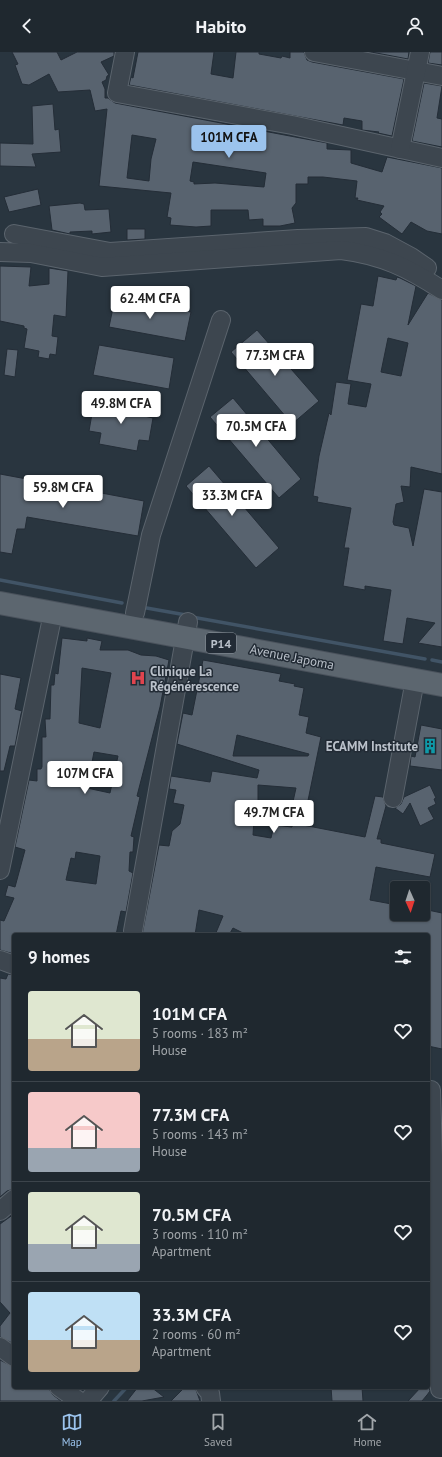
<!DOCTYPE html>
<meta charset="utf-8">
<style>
:root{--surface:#1f282f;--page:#2c343b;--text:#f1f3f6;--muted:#a1a6aa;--line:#3c444b;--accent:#9bc3ed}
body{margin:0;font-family:"PT Sans",sans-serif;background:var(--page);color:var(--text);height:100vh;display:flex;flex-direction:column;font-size:15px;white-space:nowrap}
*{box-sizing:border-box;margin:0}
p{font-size:13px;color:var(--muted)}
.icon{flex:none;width:22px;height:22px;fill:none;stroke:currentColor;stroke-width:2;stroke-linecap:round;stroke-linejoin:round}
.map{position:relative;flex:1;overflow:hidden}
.panel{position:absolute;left:12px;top:881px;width:418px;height:456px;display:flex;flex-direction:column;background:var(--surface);border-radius:4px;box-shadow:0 1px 3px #0004,0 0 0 1px var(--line)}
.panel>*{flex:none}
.needle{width:26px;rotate:177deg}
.controls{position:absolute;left:390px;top:829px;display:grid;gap:8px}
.controls a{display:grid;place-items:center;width:40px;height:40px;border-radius:4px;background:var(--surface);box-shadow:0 1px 3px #0004,0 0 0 1px var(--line);font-size:20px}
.price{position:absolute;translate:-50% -34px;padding:0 9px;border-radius:4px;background:#fff;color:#222;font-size:13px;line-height:26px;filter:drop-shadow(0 1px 2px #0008)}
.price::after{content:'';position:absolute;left:50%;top:24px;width:12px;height:9px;margin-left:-6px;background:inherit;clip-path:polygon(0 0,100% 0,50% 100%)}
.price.current{background:var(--accent);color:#111}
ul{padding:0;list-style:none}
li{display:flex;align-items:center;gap:12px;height:100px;padding:0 16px}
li+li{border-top:1px solid var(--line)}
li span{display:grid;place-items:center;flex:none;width:112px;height:80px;border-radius:4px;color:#555}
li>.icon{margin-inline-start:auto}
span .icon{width:48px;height:48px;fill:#fffc;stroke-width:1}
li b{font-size:17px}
h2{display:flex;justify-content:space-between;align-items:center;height:48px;padding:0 16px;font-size:17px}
header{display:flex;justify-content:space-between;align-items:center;height:52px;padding:0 16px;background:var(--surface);font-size:18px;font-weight:700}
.tab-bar{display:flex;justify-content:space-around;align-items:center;height:56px;border-top:1px solid var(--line);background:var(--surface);font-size:11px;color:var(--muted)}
.tab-bar a{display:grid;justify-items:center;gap:2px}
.tab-bar .current{color:var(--accent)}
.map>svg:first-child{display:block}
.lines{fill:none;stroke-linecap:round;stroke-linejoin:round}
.stream{stroke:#415466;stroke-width:3.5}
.building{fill:#58636f;stroke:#242d37;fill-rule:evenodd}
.minor-casing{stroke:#5b646d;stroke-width:20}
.major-casing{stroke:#4a525c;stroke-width:24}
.minor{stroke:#3d464f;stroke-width:18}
.major{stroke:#5c666f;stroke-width:22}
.labels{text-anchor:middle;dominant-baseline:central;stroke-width:3;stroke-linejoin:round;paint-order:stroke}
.shield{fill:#222b35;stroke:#8c949d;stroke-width:1}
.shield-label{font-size:12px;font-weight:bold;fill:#bac1ca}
.street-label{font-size:13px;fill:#bac1ca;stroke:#222b35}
.poi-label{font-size:13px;font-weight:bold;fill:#bac1ca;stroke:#222b35;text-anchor:start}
</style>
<header><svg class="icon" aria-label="back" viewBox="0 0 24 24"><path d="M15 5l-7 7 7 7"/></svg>Habito<svg class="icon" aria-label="person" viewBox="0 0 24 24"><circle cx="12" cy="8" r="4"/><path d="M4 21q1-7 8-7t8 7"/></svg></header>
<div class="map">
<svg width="442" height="1349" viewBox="0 0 442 1349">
<rect width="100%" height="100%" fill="#29353f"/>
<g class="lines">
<g class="stream">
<path d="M0,528l122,23"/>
<path d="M141,555l45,8"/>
<path d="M192,565l233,42"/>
<path d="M432,608l10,2"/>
<path d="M114,1349l13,-14"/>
</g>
</g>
<g class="building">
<path d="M12,0h45l4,8 16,-8h37v4l-13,6 8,13 -2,1 -1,4 -4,2 3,7v9h3l7,5 212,40v6l24,1v13l31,9 5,-15 55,11v66l-15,-3 -16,-9 -9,12 -23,-17 3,-3 -2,-2 4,-6 -27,-6 1,-2h-3l2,-17 -34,-4h-15v7h-12v19l-4,5 3,15 -15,3h-17v-7l-14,1 -1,-10h-37v16l-15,1 -26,-2 1,-7 -4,-1 4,-24 -72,-7 8,-77 -12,2 -5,-21 -32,2 -9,-18 -20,11 -7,-1 -7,-19 3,-1zM132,83l24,4 -5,20 -2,22 -22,-3zM193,110l73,11 -2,14 -49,-4 -21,1v-2l-4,-1z"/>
<path d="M138,0h76l-3,22 22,4 3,-26h23v2l22,4 1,-2 8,2v-6h14l3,8 5,2 92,17 -12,57 -14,-3 1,-1 -17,-2v-9l-18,-3 -1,7 -214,-40 2,-8 2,1z"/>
<path d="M371,0h38l-1,7z"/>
<path d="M430,0h12v13l-14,-2z"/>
<path d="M424,31l18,3 -5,32 5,1v28l-30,-6z"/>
<path d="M53,52l2,26 4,-1 2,23 -29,2 4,13 -36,-1v-23l33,1 -1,-38z"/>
<path d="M38,137l3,16 -32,7 -5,-15z"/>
<path d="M80,151l4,1 1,6 24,-1 2,23 -19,2v-3l-22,1v2l-18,-4 -3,-24z"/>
<path d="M127,177h18v10l-18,1z"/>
<path d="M0,214l31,1 -2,19 20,-2v-16l19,3 -2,46 -12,-2 -2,21 6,1 -2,18 -6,-1 -1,5 -11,-2 1,-6 -15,-3 3,-19 -3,-1v-2l-24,-5z"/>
<path d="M378,224l18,4 1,-3 3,1 16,8 -8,39 20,-32 14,7v174l-31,-7 -1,20 -9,-1 3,16 -8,2 -3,18 1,3 15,3 4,18 11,-57 18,3v155l-24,-4 17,-20 -28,-5 -4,26 -20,-3 8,-51 -26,-4v4l-22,-4 6,-38h-5l7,-40 -34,-6 1,-5 -5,-1 6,-40 10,-43 2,2 5,-33 15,2 -3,20 18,3 5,-23 -24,-4 14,-76 12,2zM388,286l20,5 -7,33 -20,-4z"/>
<path d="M115,246l76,14 -6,29 -76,-14z"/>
<path d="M257,278l62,71 -27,23 -61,-72z"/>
<path d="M99,293l75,13 -5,31 -76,-14z"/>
<path d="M7,297l11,1 -3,27 -11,-2z"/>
<path d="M233,346l68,81 -22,19 -69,-81z"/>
<path d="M107,348l38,6 -1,10 9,2 -4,23 -10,-1 -2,11 -38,-7 2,-11 -12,-2 4,-23 12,2z"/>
<path d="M209,414l70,82 -23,20 -70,-82z"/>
<path d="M0,422l144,27 -6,35 -111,-19 -2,12h-8l-5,25 -12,-2z"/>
<path d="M62,586l25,3v-3l15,3 -2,9h28l13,5 15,1 13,4 -9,47 -23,89 3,1 -9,39 3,1 -1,15h-3l-1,19 4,2 -7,39 -5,-1 -5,24h-102v19l-14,-4v-30l4,1 10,-23 -9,-2 3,-11 7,2 10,-37 -10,-3 14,-67 8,1v-12h4l1,-2v-30h4l-1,-18h5l1,-34h3l1,-12 3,1zM82,616l29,5 -11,55 -21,-5zM94,700l24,4 -8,37 -23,-5zM76,800l24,4 -4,28 -30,-4 5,-22 4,1z"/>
<path d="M203,608l78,14 -2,7 16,3 -1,2 10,2 -5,27 10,2 -3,16 15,4 -18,88 62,12 10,-41 8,1 3,9 -9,33h4v4l54,11 -5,23 -54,-10 -6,33 27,5v9h26v-5l19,4v136l-14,-3v-111h-181l-14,-7 -4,7h-14l8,-19 -24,-6 -4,25h-53l17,-90 10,1 3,-15 8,-7 4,-19 -11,-2 3,-13 -7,-1 2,-13 39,6 2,-11 45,7 2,-8 -82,-26 6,-31 9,2zM237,683l72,19 -1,2h-75zM258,733l38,3 -4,18 3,1 -3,20 -18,-2 -3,13 -18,-3 2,-31h3z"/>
<path d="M0,622l21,4 -6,31 7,2 -1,3 -6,32h-5l-6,25h-4z"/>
<path d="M421,673l21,4v41l-32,-4 1,-10 4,1z"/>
<path d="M430,733l6,13 -2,1 2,5 -8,4 6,11 -14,7 -10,-23 -7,11 -8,-6 6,-4 3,-7z"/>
<path d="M8,922l6,1v214l-7,2 -7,6v-219l6,1z"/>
<path d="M14,1162v130l-14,-7v-11l10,-13 -10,-11v-78z"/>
<path d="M0,1308l14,7v20h34l5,8 8,6h-61z"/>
<path d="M138,1335h13l13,10 -22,4h-15z"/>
<path d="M185,1335h10l5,14h-29z"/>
<path d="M331,1335h31l1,14h-31z"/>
<path d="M421,1335h8l1,4 -3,4 -5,6h-14z"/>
</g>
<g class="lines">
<g class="minor-casing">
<g id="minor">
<path d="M125,0l-8,41 175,32 150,33"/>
<path d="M314,0l128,24"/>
<path d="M400,97l20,-97"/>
<path d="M14,182l96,18 188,-13 68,-2 19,6 26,14 16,11"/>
<path d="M0,200l31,1 71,14 239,-17c41,5 67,18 101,40"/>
<path d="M135,561l16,-78 70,-215"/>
<path d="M393,746l22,-118"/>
<path d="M0,818l53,-257"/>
<path d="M133,879l55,-309"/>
<path d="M0,908l14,5"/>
<path d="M431,1038l9,299"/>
<path d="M0,1159l14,-12"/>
<path d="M0,1295l14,10"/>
<path d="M59,1335l20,14"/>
<path d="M205,1335l5,6 1,8"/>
<path d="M88,1349l12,-14"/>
</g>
</g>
<g class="major-casing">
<path id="major" d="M0,551l442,82"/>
</g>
<use href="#minor" class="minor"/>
<use href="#major" class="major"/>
</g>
<defs>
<g id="hospital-bare" transform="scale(1.2)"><path d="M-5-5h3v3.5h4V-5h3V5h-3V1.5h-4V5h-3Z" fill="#e0444e" stroke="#222b35" stroke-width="2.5" paint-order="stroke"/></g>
<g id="building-bare" transform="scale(1.2)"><path d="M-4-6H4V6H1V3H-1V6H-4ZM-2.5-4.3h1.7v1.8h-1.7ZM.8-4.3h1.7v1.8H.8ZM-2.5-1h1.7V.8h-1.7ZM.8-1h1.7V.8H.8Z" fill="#0f9aa8" stroke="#222b35" stroke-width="2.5" paint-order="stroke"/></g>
</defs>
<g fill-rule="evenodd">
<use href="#hospital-bare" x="138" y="626"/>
<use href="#building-bare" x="430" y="694"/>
</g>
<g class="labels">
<rect class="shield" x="206" y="581" width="30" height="20" rx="3"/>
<g class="shield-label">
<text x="221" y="591">P14</text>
</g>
<g class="street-label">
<text transform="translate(292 605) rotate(11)">Avenue Japoma</text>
</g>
<g class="poi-label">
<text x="150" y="619">Clinique La<tspan x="150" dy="15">Régénérescence</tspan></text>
<text x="418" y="694" text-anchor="end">ECAMM Institute</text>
</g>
</g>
</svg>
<div class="controls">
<a><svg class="needle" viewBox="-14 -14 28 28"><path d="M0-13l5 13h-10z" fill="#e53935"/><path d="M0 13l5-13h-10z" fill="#a1a6aa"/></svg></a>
</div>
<b class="price current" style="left:229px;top:107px">101M CFA</b>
<b class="price" style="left:150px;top:268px">62.4M CFA</b>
<b class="price" style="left:275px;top:325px">77.3M CFA</b>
<b class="price" style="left:121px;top:373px">49.8M CFA</b>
<b class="price" style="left:256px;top:396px">70.5M CFA</b>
<b class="price" style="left:63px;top:457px">59.8M CFA</b>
<b class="price" style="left:232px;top:465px">33.3M CFA</b>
<b class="price" style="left:85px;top:743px">107M CFA</b>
<b class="price" style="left:274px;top:782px">49.7M CFA</b>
<section class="panel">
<h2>9 homes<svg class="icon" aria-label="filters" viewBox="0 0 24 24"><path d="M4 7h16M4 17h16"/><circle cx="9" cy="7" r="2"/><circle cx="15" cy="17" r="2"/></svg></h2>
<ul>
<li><span style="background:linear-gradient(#dfe7d0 60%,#b9a48a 0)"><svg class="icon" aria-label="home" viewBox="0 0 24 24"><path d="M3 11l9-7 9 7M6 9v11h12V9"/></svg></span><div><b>101M CFA</b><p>5 rooms · 183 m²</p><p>House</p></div><svg class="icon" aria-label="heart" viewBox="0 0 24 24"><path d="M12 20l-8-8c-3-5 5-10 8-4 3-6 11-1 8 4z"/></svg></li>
<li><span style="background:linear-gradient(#f6c9c9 70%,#9aa5b1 0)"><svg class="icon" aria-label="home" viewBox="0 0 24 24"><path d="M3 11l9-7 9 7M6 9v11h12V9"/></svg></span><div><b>77.3M CFA</b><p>5 rooms · 143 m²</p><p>House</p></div><svg class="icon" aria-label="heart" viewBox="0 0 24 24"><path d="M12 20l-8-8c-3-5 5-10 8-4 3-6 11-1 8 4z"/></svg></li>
<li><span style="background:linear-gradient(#dfe7d0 65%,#9aa5b1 0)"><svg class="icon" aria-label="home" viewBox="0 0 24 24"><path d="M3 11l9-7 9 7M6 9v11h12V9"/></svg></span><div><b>70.5M CFA</b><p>3 rooms · 110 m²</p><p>Apartment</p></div><svg class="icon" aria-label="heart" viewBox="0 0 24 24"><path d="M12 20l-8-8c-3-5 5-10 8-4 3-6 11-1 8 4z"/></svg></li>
<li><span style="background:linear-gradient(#bfe0f5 60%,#b9a48a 0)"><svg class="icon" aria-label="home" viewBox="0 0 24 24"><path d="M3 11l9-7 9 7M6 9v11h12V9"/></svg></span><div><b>33.3M CFA</b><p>2 rooms · 60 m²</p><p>Apartment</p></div><svg class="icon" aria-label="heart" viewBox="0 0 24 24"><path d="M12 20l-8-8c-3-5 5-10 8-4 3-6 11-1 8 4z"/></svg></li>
</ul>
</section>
</div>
<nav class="tab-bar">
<a class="current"><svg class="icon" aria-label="map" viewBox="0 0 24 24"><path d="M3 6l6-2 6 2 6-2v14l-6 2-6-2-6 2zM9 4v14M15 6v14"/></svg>Map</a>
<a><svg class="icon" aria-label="saved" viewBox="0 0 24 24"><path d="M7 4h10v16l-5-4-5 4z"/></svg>Saved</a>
<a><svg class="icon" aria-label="home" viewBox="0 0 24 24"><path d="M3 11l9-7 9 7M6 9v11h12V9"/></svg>Home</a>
</nav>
